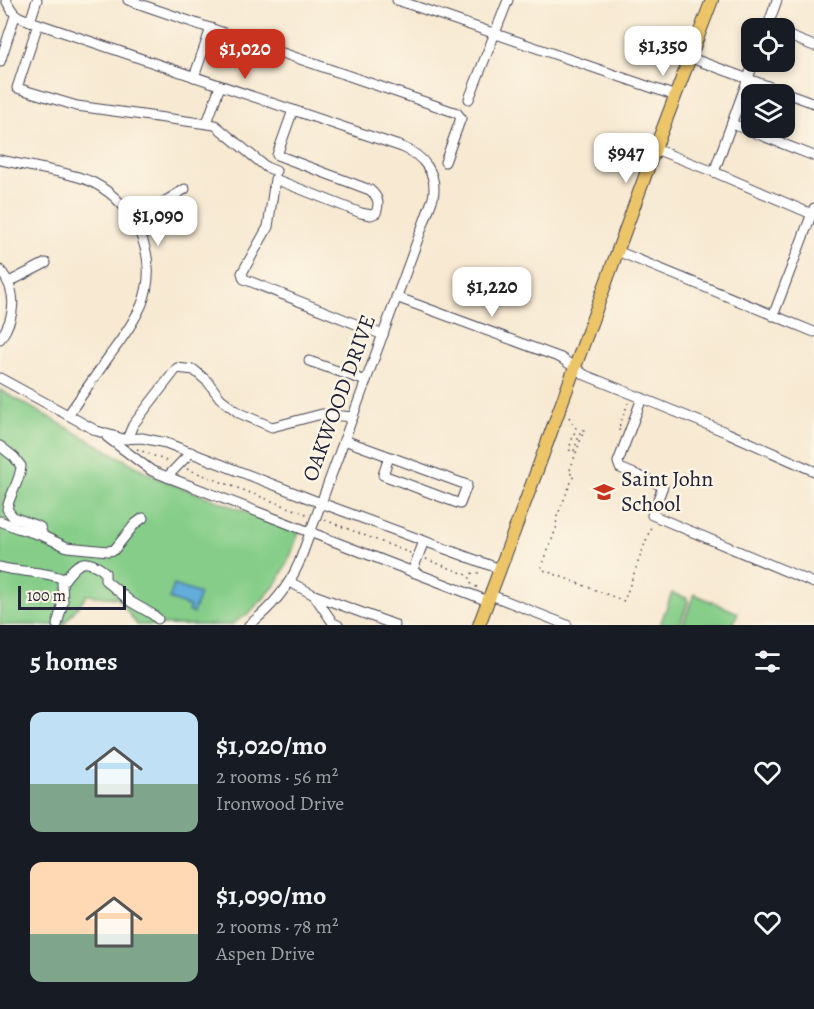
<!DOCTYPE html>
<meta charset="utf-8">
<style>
:root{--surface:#171b24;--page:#242831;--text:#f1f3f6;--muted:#9ea1a6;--accent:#c8321e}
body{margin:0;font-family:Alegreya,serif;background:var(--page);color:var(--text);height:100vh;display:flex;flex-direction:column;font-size:22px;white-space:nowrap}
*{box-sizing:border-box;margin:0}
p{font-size:20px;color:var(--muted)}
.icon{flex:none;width:33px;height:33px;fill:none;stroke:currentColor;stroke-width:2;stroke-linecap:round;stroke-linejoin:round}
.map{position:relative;height:625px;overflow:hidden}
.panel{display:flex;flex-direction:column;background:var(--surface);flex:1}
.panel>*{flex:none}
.controls{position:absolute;left:741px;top:18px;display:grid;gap:12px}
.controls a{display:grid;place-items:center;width:54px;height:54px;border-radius:12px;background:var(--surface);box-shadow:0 3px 9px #0003;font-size:30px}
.scale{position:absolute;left:18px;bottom:15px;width:108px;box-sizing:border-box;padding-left:6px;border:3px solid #22223b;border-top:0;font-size:16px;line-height:21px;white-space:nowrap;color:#22223b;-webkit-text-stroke:4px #fcf5e5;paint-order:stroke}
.price{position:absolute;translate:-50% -51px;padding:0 14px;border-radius:12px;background:#fff;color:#222;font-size:20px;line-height:39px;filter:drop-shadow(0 2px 3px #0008)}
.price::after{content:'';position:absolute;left:50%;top:36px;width:18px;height:14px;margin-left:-9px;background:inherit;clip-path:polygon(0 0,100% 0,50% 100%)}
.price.selected{background:var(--accent);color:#fff}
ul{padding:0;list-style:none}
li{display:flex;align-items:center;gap:18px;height:150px;padding:0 30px}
li span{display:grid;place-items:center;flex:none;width:168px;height:120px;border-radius:12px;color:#555}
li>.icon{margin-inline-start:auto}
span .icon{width:72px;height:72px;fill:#fffc;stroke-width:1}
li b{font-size:26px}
h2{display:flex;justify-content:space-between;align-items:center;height:72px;padding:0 30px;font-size:26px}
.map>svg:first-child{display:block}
.green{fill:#85cd88;stroke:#547862;stroke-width:1.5}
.water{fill:#63addb;stroke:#42688b;stroke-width:1.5}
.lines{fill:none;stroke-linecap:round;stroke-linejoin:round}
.minor-casing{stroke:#424052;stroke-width:11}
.major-casing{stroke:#424052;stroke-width:14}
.path{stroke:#424052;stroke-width:1.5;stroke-dasharray:1.5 4.5;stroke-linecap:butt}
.minor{stroke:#fff;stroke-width:9}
.major{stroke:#edc569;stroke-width:12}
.labels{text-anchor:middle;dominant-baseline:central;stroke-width:5;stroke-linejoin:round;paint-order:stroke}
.street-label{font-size:22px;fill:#22223b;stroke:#fcf5e5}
.poi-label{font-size:22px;fill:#22223b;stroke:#fcf5e5;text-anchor:start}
</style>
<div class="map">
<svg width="814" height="625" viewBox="0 0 814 625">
<rect width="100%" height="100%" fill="#fcf5e5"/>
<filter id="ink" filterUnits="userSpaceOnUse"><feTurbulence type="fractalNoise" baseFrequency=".0167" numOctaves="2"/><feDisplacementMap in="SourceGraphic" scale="12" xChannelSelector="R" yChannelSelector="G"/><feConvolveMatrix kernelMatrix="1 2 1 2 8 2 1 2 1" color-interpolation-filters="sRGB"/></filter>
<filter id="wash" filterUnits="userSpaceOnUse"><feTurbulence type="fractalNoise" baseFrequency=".008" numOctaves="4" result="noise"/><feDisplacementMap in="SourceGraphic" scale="24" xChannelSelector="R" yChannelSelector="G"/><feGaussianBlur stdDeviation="1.35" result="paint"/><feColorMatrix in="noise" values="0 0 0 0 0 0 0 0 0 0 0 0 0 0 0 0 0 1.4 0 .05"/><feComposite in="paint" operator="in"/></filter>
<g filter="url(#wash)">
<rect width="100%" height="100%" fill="#f7e9d2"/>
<g class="green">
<path d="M0,390l157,88 142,54 -9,25 -13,26 -13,15 -15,15 -18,12h-94l-19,-27 -31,-3 -24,30h-63z"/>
<path d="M672,593l15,5 1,4 -8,23h-20z"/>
<path d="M694,594l44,19 -5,12h-50z"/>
</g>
<path class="water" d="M174,585l26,9 -7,19 -5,-2 2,-4 -21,-8z"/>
</g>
<g filter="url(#ink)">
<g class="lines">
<g class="minor-casing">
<g id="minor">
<path d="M6,0c7,14 9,16 24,21"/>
<path d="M37,0l-7,21 372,126c22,9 36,27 31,51l-134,365c-11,25 -28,45 -50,62"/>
<path d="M128,0l329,113 4,5 -16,44"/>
<path d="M397,0l279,96"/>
<path d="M38,24l-21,64 60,18 138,19 51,42 10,4"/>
<path d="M767,28l10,-28"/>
<path d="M784,34l30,12"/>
<path d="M691,58l123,45"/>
<path d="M0,62l15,-46"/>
<path d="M194,77l17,-49"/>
<path d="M469,99l39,-99"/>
<path d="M293,110l-16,45 93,35c8,7 10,13 6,23l-5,2 -10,-2 -86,-34 -7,48 -26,46 2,6 139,56"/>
<path d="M207,123l13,-37"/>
<path d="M732,124l82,32"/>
<path d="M655,149l59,23 100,43"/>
<path d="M0,160c16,3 33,7 49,10 15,3 31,6 45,13 42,22 66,75 48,121 -8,18 -20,35 -32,51 -14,20 -28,40 -42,60"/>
<path d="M714,172l40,-110"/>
<path d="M134,220l51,-31"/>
<path d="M617,251l197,81"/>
<path d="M0,270c18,21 16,47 0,69"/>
<path d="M9,282l37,-19"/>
<path d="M396,297l165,61 24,17 143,58 86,38"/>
<path d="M773,316l41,-108"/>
<path d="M309,361l57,20"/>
<path d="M0,378l97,53 26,8 19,-1 24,5 147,57 187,69"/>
<path d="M642,398l-24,64 2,6 43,18 -11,29 162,68"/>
<path d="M107,437l45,34 336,130"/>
<path d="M127,439l6,-14 44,-57 17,2 14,12 12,16 19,15 33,14 50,-13 31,3"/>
<path d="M344,440c41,15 82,30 123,45l-7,19 -77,-29 6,-18"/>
<path d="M0,446l14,11 7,9c-1,16 -11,27 -14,43l6,8 27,10 3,9"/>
<path d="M167,477l24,-25"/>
<path d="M0,521l17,7 26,8 24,11 41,4 6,-1 21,-26 8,-6"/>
<path d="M0,567c21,6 43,3 64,12"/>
<path d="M412,572l12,-31"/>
<path d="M290,582l24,13 81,30"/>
<path d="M314,595l19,28 5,2"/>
<path d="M491,595l76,30"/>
<path d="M57,625l6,-23 -1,-19c15,-20 21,-28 43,-11v8l26,22 21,12 6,5"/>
</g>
</g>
<g class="major-casing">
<path id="major" d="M479,625l60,-160 116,-316 57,-149"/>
</g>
<g class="path">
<path d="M569,417l5,9 2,2 -7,21 2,3 3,-1 7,-21h3l-15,43 5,2 -18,44 1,7 -16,43 83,32 28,-77"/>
<path d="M620,430h-2l10,-27"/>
<path d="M137,449l32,13"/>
<path d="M187,469l122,46"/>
<path d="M325,520l85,33"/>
<path d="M426,559l44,17"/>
<path d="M477,587l-5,-2c-6,-12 0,-14 11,-11"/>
</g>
<use href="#minor" class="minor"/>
<use href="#major" class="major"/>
</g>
</g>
<defs>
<g id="school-bare" transform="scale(1.62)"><path d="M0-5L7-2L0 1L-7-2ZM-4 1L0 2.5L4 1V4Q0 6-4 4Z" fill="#c8321e" stroke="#fcf5e5" stroke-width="2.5" paint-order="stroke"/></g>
</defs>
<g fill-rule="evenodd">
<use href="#school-bare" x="604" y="492"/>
</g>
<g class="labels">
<g class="street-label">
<text transform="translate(339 398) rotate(-70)">OAKWOOD DRIVE</text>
</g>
<g class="poi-label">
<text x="621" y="479">Saint John<tspan x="621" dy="25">School</tspan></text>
</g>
</g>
</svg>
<div class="controls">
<a><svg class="icon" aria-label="locate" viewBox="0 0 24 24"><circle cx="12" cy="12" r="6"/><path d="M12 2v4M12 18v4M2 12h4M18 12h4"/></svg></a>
<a><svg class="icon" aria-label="layers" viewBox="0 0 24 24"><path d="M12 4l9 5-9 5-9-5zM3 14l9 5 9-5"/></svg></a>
</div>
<div class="scale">100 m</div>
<b class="price" style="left:663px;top:77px">$1,350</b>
<b class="price selected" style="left:245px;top:80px">$1,020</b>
<b class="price" style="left:626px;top:184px">$947</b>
<b class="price" style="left:158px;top:247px">$1,090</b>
<b class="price" style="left:492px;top:318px">$1,220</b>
</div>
<section class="panel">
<h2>5 homes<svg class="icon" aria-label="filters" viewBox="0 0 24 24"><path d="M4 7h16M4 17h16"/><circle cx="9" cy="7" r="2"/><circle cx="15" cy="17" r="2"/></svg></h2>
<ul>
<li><span style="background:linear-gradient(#bfe0f5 60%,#7fa58c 0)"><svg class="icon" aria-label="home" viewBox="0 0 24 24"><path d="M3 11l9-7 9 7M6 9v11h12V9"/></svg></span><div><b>$1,020/mo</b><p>2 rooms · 56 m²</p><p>Ironwood Drive</p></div><svg class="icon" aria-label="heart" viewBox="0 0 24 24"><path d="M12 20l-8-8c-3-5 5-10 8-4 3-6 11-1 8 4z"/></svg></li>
<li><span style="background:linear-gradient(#ffd9b3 60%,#7fa58c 0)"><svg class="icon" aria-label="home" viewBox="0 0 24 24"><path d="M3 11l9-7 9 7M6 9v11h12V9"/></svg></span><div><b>$1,090/mo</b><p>2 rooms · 78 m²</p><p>Aspen Drive</p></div><svg class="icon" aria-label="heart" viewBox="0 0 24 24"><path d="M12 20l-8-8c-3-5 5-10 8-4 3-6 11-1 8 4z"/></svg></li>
</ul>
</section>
